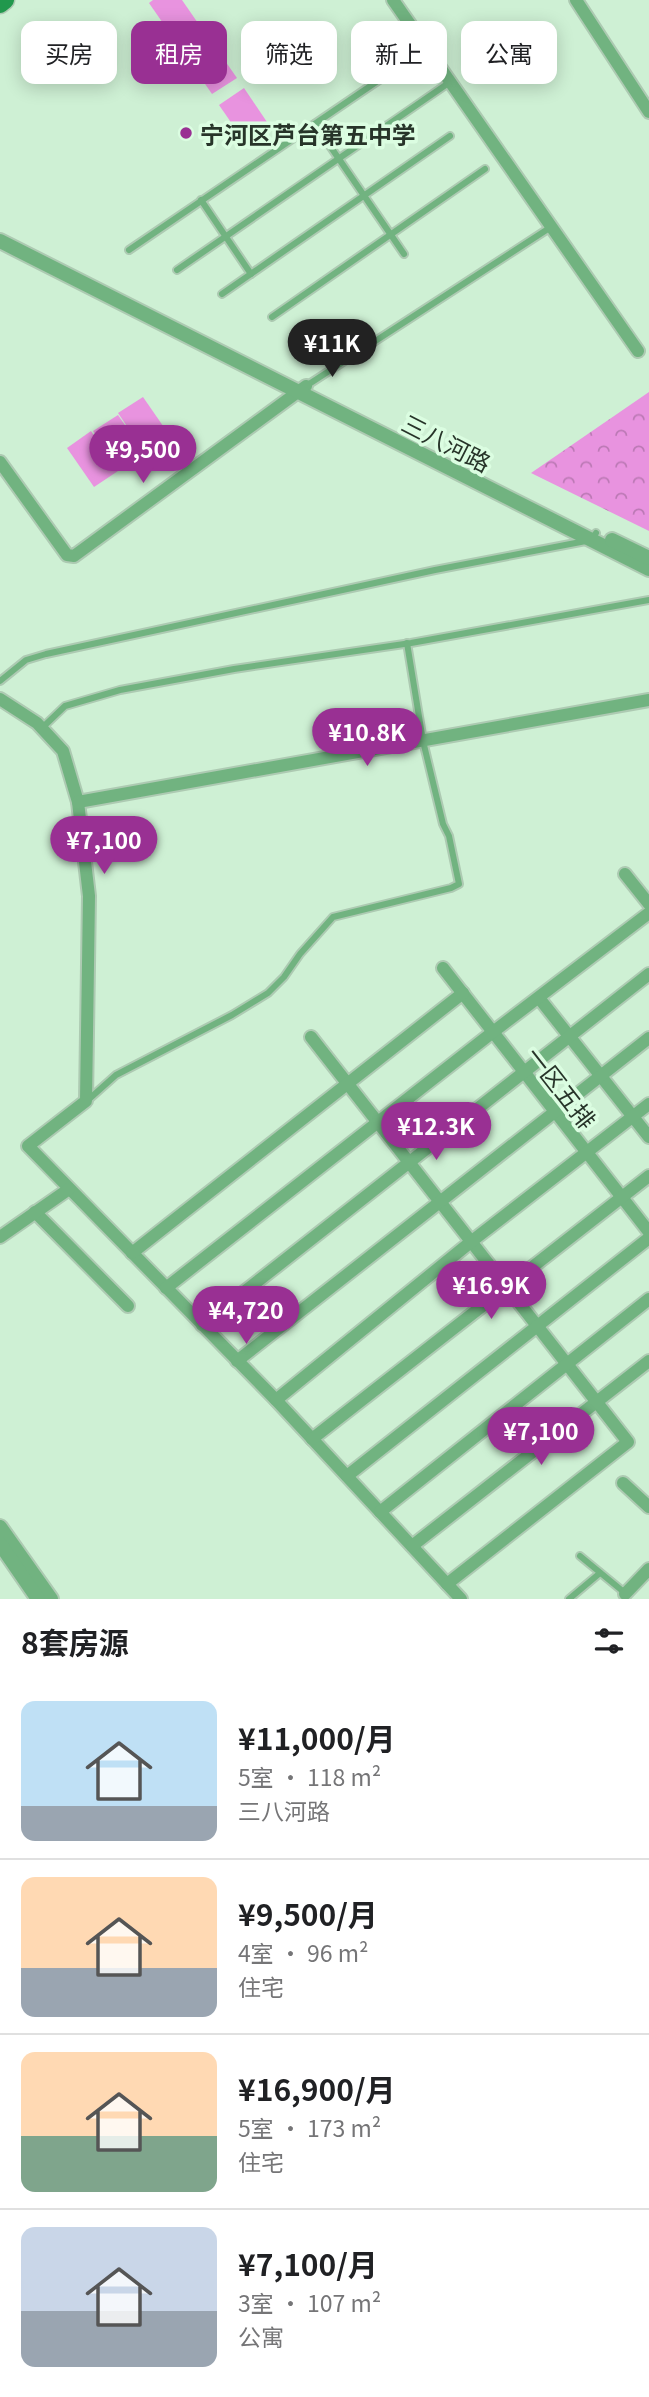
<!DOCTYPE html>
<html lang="zh">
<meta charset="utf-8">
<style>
:root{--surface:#fff;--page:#f2f2f2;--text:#202124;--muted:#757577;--line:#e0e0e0;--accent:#993093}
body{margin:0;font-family:Georgia,"Noto Sans SC",serif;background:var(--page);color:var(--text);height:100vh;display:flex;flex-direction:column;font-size:26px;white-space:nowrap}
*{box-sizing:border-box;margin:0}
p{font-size:23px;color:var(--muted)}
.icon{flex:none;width:38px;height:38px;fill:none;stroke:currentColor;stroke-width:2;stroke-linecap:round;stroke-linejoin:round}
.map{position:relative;height:1599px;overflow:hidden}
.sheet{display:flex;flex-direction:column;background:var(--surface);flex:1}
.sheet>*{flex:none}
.guide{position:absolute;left:21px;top:21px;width:607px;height:63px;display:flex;gap:14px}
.price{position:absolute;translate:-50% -60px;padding:0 16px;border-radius:24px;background:var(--accent);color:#fff;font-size:23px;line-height:46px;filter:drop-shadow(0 2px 4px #0008)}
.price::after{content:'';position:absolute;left:50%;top:42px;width:21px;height:16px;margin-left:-10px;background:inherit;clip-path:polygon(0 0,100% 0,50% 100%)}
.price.on{background:#222;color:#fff}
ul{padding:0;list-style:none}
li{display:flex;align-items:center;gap:21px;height:175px;padding:0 21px}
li+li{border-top:2px solid var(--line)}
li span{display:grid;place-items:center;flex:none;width:196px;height:140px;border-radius:14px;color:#555}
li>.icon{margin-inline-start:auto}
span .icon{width:84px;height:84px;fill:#fffc;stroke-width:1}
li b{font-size:30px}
h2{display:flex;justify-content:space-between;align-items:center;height:84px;padding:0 21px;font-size:30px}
.chip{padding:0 24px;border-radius:14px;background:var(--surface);box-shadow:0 4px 18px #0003;font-size:24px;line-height:63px}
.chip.on{background:var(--accent);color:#fff}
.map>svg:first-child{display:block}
.park{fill:url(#park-crowns)}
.garden{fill:#e893df}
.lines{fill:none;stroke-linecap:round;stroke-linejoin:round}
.service-casing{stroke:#adcab2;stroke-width:10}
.minor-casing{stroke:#adcab2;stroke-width:16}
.tertiary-casing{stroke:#adcab2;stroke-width:18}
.secondary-casing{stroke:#adcab2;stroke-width:21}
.service{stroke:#71b380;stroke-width:6}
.minor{stroke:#71b380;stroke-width:12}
.tertiary{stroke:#71b380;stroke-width:14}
.secondary{stroke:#21984d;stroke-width:18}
.poi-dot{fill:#993093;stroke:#dbfde1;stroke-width:2.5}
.labels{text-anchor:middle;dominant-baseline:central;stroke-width:7;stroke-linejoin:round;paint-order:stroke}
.poi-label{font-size:24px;font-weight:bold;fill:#273429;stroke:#dbfde1;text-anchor:start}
.street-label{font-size:24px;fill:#273429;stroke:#dbfde1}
</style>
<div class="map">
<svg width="649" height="1599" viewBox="0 0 649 1599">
<defs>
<pattern id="park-crowns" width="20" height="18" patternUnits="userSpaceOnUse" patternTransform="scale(1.75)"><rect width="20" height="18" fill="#e893df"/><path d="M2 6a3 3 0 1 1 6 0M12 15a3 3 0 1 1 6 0" fill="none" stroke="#bc79b5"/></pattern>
</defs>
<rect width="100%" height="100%" fill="#cef0d4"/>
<path class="park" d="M649,392v139l-118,-58z"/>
<g class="garden">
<path d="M153,0h29l18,26 -24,16 -27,-39z"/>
<path d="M209,38l28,40 -25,16 -27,-39z"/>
<path d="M244,88l27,40 -25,16 -27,-39z"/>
<path d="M143,397l27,39 -25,17 -27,-40z"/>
<path d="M118,415l27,39 -25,17 -27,-40z"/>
<path d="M91,431l27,40 -24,16 -27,-39z"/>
</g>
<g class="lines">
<g class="service-casing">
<g id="service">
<path d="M315,124l89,130"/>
<path d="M201,200l50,74"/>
<path d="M129,250l284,-193"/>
<path d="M177,270l273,-188"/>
<path d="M222,294l228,-158"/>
<path d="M272,317l213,-148"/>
<path d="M306,386l245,-159"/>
<path d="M0,681l26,-21 20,-6 389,-84 156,-30 5,-7"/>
<path d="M42,728l23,-22 55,-16 114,-21 177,-26 238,-43"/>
<path d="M88,1100l28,-25 116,-60 36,-22 16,-16 16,-23 33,-37 118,-29 8,-4 -10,-48 -6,-12 -20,-83 -16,-98"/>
<path d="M580,1556l45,37"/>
<path d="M569,1599l31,-26"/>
</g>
</g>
<g class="minor-casing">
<g id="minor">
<path d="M393,0l245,351"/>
<path d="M576,0l73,112"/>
<path d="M0,462l67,93 7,1 232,-170"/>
<path d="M0,699l37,24 26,28 15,51 11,94 -3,205 -58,45 248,254 185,199"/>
<path d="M78,802l571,-102"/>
<path d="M625,874l24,30"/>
<path d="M443,968l206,264"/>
<path d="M539,998l110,139"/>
<path d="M311,1037l317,405 -181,142"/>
<path d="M35,1212l93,94"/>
<path d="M0,1237l69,-48"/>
<path d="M132,1253l331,-260"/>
<path d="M166,1288l327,-256 156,-119"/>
<path d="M202,1325l447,-351"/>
<path d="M237,1361l412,-323"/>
<path d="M276,1400l196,-159 177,-137"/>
<path d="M312,1439l337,-263"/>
<path d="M347,1476l302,-238"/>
<path d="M623,1483l26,24"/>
<path d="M380,1512l269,-213"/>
<path d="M412,1546l237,-185"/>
<path d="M625,1594l24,-25"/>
</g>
</g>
<g class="tertiary-casing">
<g id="tertiary">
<path d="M0,241l649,328"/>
<path d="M612,540l37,18"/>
<path d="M0,1527l51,72"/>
<path d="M0,1544l38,55"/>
</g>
</g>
<g class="secondary-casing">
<path id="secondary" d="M0,4l5,-4"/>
</g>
<use href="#service" class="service"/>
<use href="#minor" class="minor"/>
<use href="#tertiary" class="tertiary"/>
<use href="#secondary" class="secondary"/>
</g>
<circle class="poi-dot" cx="186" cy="133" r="7"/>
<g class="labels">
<g class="poi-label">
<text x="200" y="133">宁河区芦台第五中学</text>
</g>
<g class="street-label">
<text transform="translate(447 442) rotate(27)">三八河路</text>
<text transform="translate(562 1087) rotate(52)">一区五排</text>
</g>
</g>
</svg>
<b class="price on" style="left:332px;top:379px">¥11K</b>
<b class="price" style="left:143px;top:485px">¥9,500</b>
<b class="price" style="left:367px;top:768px">¥10.8K</b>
<b class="price" style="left:104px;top:876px">¥7,100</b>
<b class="price" style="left:436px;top:1162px">¥12.3K</b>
<b class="price" style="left:491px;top:1321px">¥16.9K</b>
<b class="price" style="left:246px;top:1346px">¥4,720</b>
<b class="price" style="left:541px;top:1467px">¥7,100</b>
<div class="guide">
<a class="chip">买房</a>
<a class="chip on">租房</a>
<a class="chip">筛选</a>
<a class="chip">新上</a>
<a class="chip">公寓</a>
</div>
</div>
<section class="sheet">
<h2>8套房源<svg class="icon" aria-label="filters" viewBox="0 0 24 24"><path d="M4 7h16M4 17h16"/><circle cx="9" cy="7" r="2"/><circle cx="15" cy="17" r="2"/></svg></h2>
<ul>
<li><span style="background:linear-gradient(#bfe0f5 75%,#9aa5b1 0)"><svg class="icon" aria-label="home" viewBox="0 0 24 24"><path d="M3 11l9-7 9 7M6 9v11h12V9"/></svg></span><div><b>¥11,000/月</b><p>5室 · 118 m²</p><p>三八河路</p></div></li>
<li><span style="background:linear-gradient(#ffd9b3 65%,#9aa5b1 0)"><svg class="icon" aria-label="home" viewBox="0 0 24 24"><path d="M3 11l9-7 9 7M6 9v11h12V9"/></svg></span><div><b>¥9,500/月</b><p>4室 · 96 m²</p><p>住宅</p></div></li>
<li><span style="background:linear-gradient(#ffd9b3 60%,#7fa58c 0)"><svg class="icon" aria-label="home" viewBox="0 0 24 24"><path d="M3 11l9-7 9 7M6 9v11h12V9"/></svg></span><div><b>¥16,900/月</b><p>5室 · 173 m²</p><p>住宅</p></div></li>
<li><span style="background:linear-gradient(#c9d6e8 60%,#9aa5b1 0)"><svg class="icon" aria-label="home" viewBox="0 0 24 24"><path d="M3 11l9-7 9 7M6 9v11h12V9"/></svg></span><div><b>¥7,100/月</b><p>3室 · 107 m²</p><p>公寓</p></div></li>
</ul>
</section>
